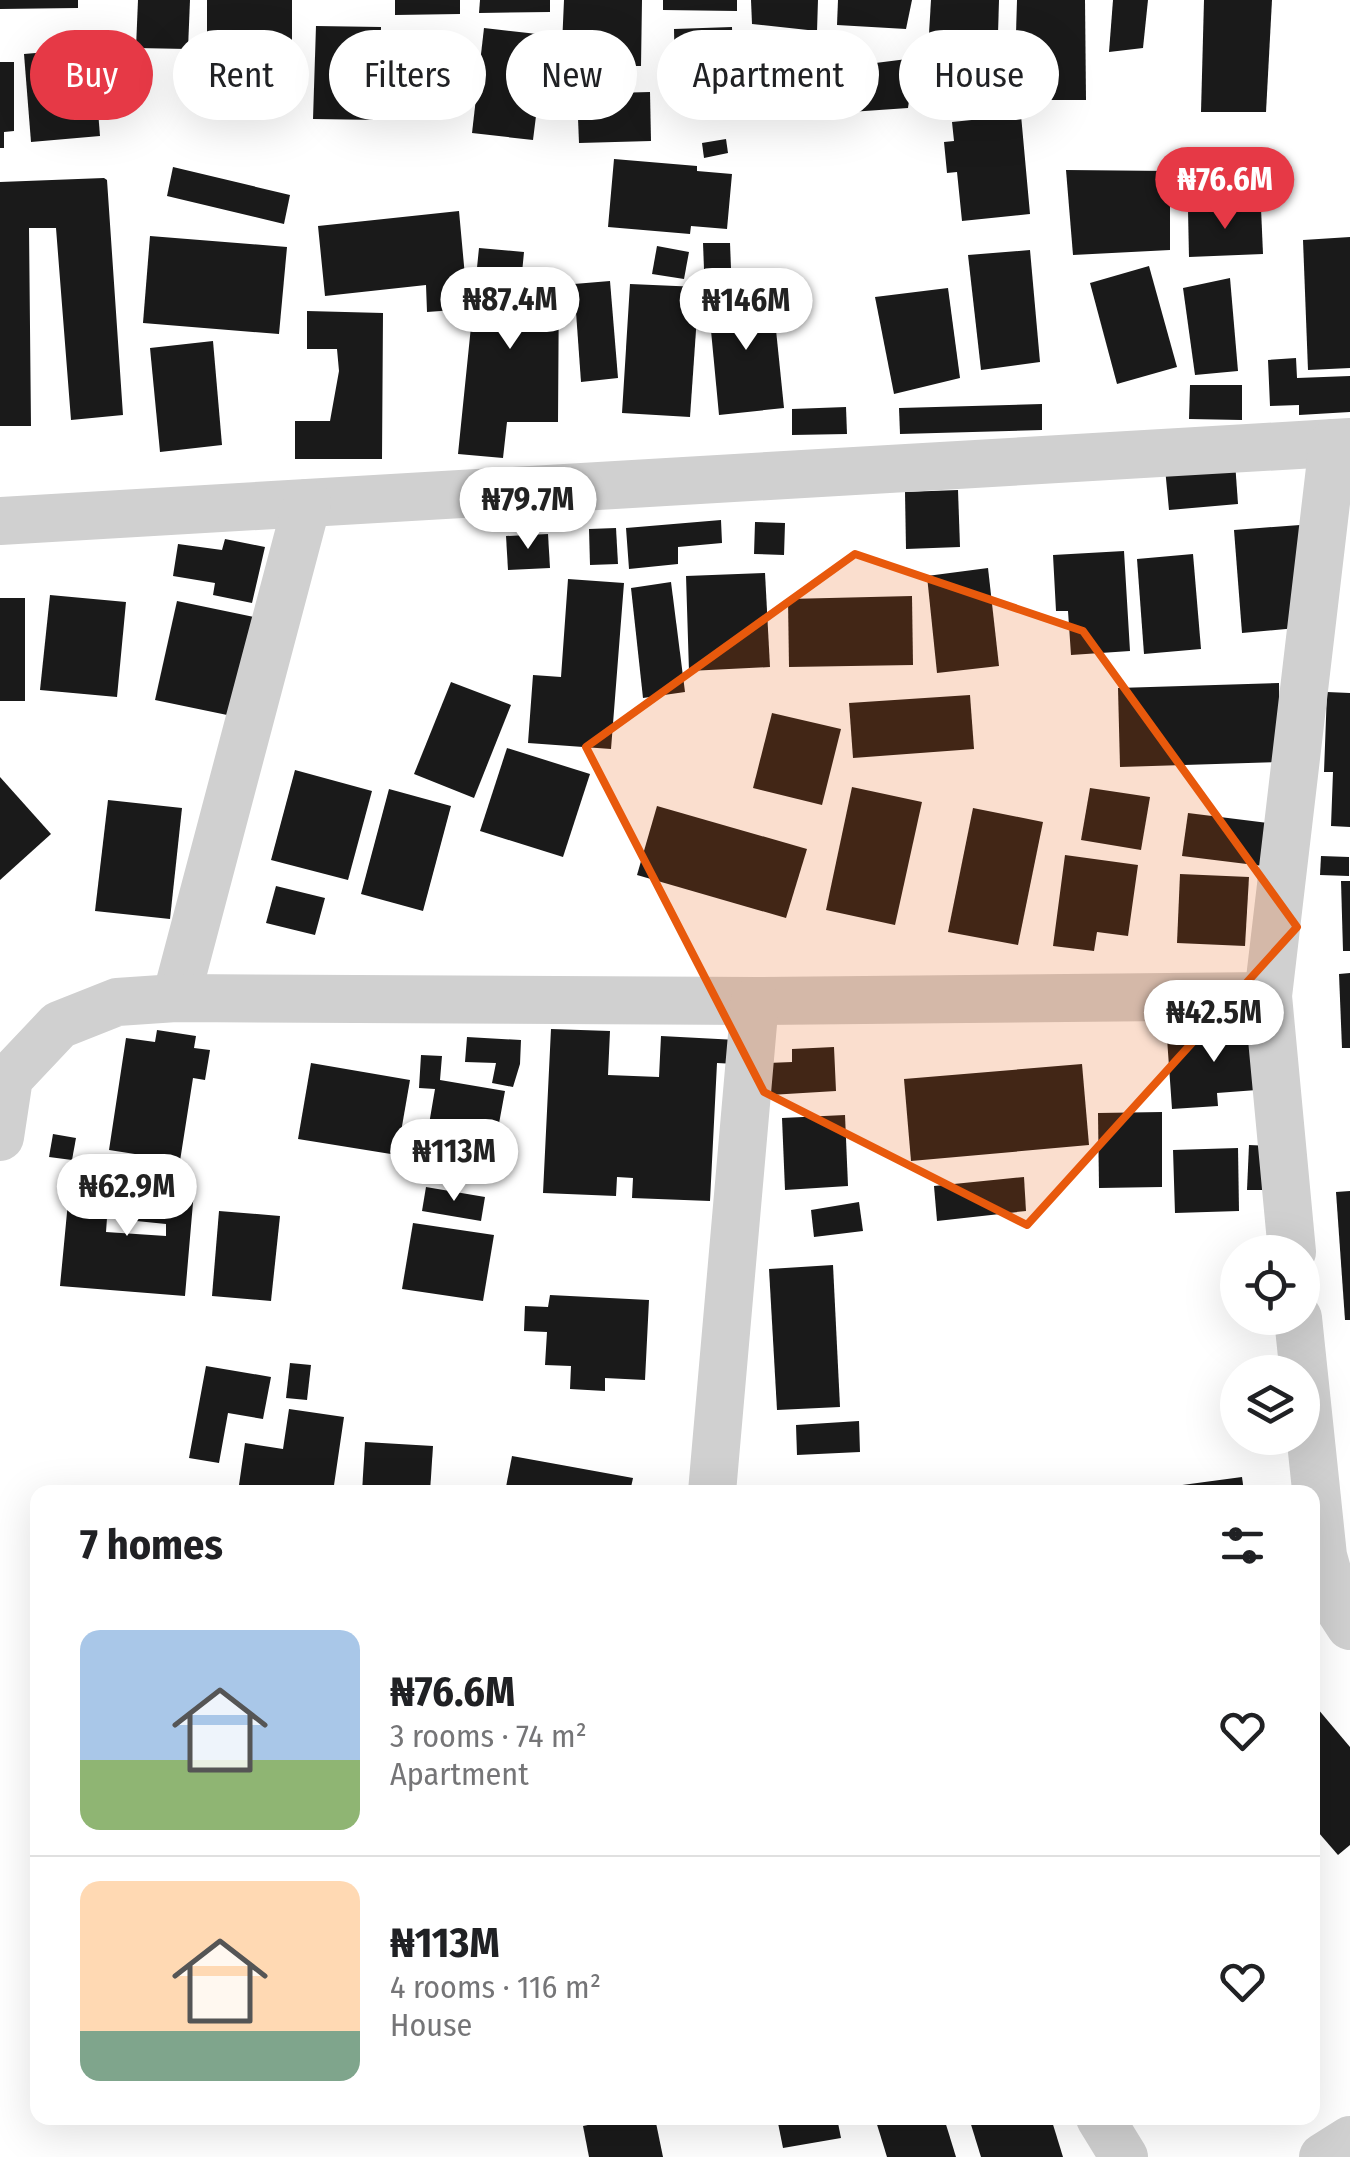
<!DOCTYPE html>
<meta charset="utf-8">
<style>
:root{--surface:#fff;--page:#f2f2f2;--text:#202124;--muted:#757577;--line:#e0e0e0;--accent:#e63946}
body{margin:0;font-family:"Fira Sans Condensed",sans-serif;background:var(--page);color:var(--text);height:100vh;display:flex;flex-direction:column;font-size:38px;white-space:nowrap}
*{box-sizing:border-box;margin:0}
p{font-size:32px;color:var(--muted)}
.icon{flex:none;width:55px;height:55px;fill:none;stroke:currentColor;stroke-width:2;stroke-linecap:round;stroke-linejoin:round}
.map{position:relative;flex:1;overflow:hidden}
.side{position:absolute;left:30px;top:1485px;width:1290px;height:640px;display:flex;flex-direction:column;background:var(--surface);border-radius:20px;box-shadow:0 10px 40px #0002}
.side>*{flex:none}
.hud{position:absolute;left:30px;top:30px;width:1290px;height:90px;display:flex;gap:20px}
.buttons{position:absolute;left:1220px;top:1235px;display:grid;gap:20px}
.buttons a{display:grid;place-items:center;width:100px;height:100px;border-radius:50%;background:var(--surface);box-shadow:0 10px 40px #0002;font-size:50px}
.price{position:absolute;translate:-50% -85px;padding:0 22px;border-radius:35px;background:#fff;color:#222;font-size:32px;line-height:65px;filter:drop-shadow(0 2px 5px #0008)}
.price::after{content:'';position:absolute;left:50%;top:60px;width:30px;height:22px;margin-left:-15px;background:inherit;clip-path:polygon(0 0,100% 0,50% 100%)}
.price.current{background:var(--accent);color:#fff}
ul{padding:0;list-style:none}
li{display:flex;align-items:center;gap:30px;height:250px;padding:0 50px}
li+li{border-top:2px solid var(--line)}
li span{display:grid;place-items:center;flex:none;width:280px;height:200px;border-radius:20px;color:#555}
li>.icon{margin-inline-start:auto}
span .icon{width:120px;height:120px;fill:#fffc;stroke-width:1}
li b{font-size:42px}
h2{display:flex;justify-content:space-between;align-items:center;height:120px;padding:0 50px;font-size:42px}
.tag{padding:0 35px;border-radius:45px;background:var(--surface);box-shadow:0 10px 40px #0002;font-size:35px;line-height:90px}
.tag.current{background:var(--accent);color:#fff}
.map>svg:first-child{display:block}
.building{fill:#1a1a1a;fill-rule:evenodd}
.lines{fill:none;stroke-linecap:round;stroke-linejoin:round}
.street{stroke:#d0d0d0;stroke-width:48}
.marked{fill:#e8590c;fill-opacity:0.2;stroke:#e8590c;stroke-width:8;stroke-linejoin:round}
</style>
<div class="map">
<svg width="1350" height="2157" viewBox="0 0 1350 2157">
<rect width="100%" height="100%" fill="#fff"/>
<g class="building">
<path d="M0,0h78v8l-78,1z"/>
<path d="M138,0h52l-2,49 -52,-1z"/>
<rect x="207" y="0" width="85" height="55"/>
<path d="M395,0h65v14l-65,1z"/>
<path d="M480,0h70v12l-71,1z"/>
<path d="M564,0h78l-1,66h-10l1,8 -71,-6z"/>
<path d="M663,0h74v11l-74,-1z"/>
<path d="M751,0h67l-1,31 -65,-7z"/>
<path d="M838,0h74l-6,29 -69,-4z"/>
<path d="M931,0h68l-3,103 -71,-2z"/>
<path d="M1017,0h68l1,100h-72z"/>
<path d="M1113,0h35l-5,48 -34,4z"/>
<path d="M1204,0h68l-6,112h-65z"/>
<path d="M316,26l65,1 -2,93 -66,-1z"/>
<path d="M732,27l1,48 -58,2 -1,-48z"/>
<path d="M484,28l62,7 -13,105 -61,-7z"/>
<path d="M93,48l7,88 -69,6 -7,-88z"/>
<path d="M822,55l-3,38 -72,-3 -1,-27z"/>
<path d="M915,58l-7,50 -72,5v-45z"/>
<path d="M0,62h14v69l-10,1v16h-4z"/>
<path d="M650,92l1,49 -72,2 -2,-49z"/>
<path d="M1021,115l9,99 -68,7 -5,-49 -10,1 -3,-31 10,-1 -2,-19z"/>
<path d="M726,139l2,14 -24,5 -2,-15z"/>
<path d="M614,159l83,7v5l35,3 -5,55 -36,-3 -1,8 -82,-7z"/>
<path d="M173,167l117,28 -6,29 -117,-28z"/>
<path d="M1066,170l104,1v79l-97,5z"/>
<path d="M104,178l3,2 16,235 -52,5 -15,-192h-27l2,198h-31v-244z"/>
<path d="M1261,208l2,46 -74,3 -1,-47z"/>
<path d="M459,211l9,98 -41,3 -1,-27 -101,11 -7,-70z"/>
<path d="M150,236l137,11 -8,87 -136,-11z"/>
<path d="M1350,237v131l-42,2 -5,-130z"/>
<path d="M703,243h27l1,25 -27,1z"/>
<path d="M657,246l32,6 -5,27 -32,-5z"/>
<path d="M479,248l45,4 -2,21 37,-1 -1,150h-51l-4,36 -45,-4z"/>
<path d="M1030,250l10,112 -59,8 -13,-115z"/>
<path d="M1149,266l28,101 -60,17 -27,-101z"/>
<path d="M768,268v17l-33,1v-16z"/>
<path d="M1230,278l8,93 -43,4 -12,-87z"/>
<path d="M610,281l8,97 -37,4 -7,-98z"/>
<path d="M630,284l69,3 -9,130 -68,-4z"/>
<path d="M948,288l12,90 -66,16 -19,-97z"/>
<path d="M772,291l12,117 -65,7 -11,-116z"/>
<path d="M307,311l76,2 -1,146h-87v-38h35l9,-50 -2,-22h-30z"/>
<path d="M213,341l9,104 -62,7 -10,-104z"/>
<path d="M1296,358l1,20 53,-2v36l-51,3v-10l-29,1 -2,-46z"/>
<path d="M1190,385h52v35l-53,-1z"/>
<path d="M1042,404v26l-142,4 -1,-26z"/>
<path d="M846,407l1,27 -55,1v-26z"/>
<path d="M1235,462l3,42 -69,6 -4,-42z"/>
<path d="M958,490l2,57 -54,2 -1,-57z"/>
<path d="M721,520l1,23 -44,4v17l-49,5 -3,-41z"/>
<path d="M755,522l30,1 -1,32 -30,-1z"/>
<path d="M1300,525l7,102 -65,6 -8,-103z"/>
<path d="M616,528l2,36 -28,1 -1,-36z"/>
<path d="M548,534l2,34 -42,2 -2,-34z"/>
<path d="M225,539l40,8 -13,56 -39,-8 2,-12 -42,-7 5,-32 44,6z"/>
<path d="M1124,551l6,100 -59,4 -3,-44h-12l-3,-56z"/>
<path d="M1193,554l8,95 -57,5 -7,-95z"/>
<path d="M988,568l11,98 -62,7 -10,-97z"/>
<path d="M765,573l5,94 -81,4 -3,-95z"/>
<path d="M568,579l56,4 -13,166 -83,-6 5,-68 28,2z"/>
<path d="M671,582l14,110 -42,6 -12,-110z"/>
<path d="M50,595l76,7 -9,95 -77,-7z"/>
<path d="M912,596l1,69 -124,2 -1,-68z"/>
<rect x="0" y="598" width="25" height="103"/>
<path d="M177,601l77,16 -22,99 -77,-16z"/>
<path d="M451,682l60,23 -37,93 -60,-24z"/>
<path d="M1279,683l1,79 -160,5 -2,-79z"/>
<path d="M1327,692l23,1v134l-19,-1 2,-54h-9z"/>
<path d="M970,695l4,54 -121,9 -4,-55z"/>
<path d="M772,713l69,16 -19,76 -69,-17z"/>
<path d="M507,748l83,26 -27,83 -83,-26z"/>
<path d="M295,770l77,21 -24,89 -77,-20z"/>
<path d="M0,777l51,57 -51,46z"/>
<path d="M852,787l70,15 -27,123 -69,-15z"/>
<path d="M1090,788l60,9 -9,53 -60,-10z"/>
<path d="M389,789l62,17 -28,105 -62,-17z"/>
<path d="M108,800l74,8 -12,111 -75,-8z"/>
<path d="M657,806l150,43 -21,69 -149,-43z"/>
<path d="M973,808l70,14 -25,123 -70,-13z"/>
<path d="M1188,813l89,11 -6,43 -89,-11z"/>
<path d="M1065,855l73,10 -10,71 -31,-4 -3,19 -41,-5z"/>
<path d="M1321,856l28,1v19l-29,-1z"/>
<path d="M1180,874l69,3 -4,69 -68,-3z"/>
<path d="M1341,881h9v70h-7z"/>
<path d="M276,886l49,12 -10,37 -49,-12z"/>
<path d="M1350,973v75h-8l-3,-74z"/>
<path d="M1248,1022l22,67 -53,4 1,13 -46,3 -5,-71 39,-3 -1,-10z"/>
<path d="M551,1029l59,2 -2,44 51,2 2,-41 76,4 -1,24 -19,-1 -7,138 -78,-3 1,-20 -16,-1 -1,19 -73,-3z"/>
<path d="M157,1030l39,6 -2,12 16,2 -5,30 -12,-2 -13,83 -71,-11 17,-112 29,4z"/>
<path d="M467,1037l54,3 -1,24 -7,23 -21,-4 4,-20 -31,-1z"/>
<path d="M834,1047l2,44 -66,4 -2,-32 24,-1v-13z"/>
<path d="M421,1055l21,1 -2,24 65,11 -17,92 -67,-12 14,-82 -16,-1z"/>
<path d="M311,1063l99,17 -13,75 -99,-16z"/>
<path d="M1082,1064l7,81 -178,16 -7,-82z"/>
<path d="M1162,1112v75l-63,1 -1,-75z"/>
<path d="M845,1115l3,71 -63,4 -3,-72z"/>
<path d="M53,1134l23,4 -4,22 -23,-3z"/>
<path d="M1249,1145l22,1 -2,44h-22z"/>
<path d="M1238,1148l1,63 -64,2 -2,-63z"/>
<path d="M1024,1177l2,34 -89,10 -3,-35z"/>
<path d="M70,1181l124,10 -9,105 -125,-10zM107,1218l59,6v12l-60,-4z"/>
<path d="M426,1187l59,10 -4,24 -59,-10z"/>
<path d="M1350,1191v129h-5l-9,-128z"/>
<path d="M859,1202l4,29 -49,6 -3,-27z"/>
<path d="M219,1211l61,5 -9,85 -59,-5z"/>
<path d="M413,1223l81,12 -11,66 -81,-12z"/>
<path d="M833,1265l7,142 -63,3 -8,-141z"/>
<path d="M550,1295l99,5 -4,80 -40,-2v13l-35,-2 1,-23 -26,-1 2,-33 -23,-1 1,-25 23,1z"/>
<path d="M290,1363l21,2 -4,35 -21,-2z"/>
<path d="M206,1366l65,11 -8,42 -35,-6 -9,50 -30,-5z"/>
<path d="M289,1409l55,8 -11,75h-56l-38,-7 6,-42 38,6z"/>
<path d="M859,1421l1,31 -63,3 -1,-30z"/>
<path d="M365,1442l68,4 -3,46h-68z"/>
<path d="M512,1456l121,22 -3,14h-125z"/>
<path d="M1242,1477l2,15h-99v-2z"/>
<path d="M1312,1702l38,45v98l-12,10 -26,-30z"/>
<path d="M621,2118h34l8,39h-74l-6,-31z"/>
<path d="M777,2118h60l4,20 -58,10z"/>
<path d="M875,2118h69l12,39h-69z"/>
<path d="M969,2118h82l12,39h-82z"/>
</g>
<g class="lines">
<g class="street">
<path d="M0,521l1350,-79"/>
<path d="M176,998l131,-495"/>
<path d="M0,1137l9,-59 50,-53 58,-23 59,-4 579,3 513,-5"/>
<path d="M1292,1252l-24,-256 65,-553"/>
<path d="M1298,1318l25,238 14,50 13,20"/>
<path d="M712,1492l43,-491"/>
<path d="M1100,2118l24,39"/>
<path d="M1323,2157l27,-17"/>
</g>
</g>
<path class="marked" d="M855,554l228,77 214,296 -270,298 -263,-133 -178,-345z"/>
</svg>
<div class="buttons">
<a><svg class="icon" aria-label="locate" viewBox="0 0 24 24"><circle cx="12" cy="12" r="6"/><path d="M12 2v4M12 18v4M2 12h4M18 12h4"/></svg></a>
<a><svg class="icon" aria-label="layers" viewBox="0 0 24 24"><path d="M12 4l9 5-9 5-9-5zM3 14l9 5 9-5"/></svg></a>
</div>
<b class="price current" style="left:1225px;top:232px">₦76.6M</b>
<b class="price" style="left:510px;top:352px">₦87.4M</b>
<b class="price" style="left:746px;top:353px">₦146M</b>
<b class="price" style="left:528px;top:552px">₦79.7M</b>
<b class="price" style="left:1214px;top:1065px">₦42.5M</b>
<b class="price" style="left:454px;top:1204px">₦113M</b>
<b class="price" style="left:127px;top:1239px">₦62.9M</b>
<div class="hud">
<a class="tag current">Buy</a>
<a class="tag">Rent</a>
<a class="tag">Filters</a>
<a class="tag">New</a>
<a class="tag">Apartment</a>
<a class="tag">House</a>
</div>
<section class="side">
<h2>7 homes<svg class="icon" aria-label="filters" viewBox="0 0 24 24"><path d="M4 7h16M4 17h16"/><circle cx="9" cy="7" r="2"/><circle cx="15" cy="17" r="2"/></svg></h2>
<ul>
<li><span style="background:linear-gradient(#a9c7e8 65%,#8fb573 0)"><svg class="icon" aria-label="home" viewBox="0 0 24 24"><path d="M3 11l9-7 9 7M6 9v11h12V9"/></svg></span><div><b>₦76.6M</b><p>3 rooms · 74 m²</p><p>Apartment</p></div><svg class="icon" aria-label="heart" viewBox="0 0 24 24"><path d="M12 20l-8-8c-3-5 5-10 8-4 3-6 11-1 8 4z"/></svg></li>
<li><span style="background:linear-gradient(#ffd9b3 75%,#7fa58c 0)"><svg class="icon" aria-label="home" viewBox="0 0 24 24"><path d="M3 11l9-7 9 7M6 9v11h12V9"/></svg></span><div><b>₦113M</b><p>4 rooms · 116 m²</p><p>House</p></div><svg class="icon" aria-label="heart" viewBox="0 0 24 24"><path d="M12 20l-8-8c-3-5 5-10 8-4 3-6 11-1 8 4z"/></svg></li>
</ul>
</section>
</div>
